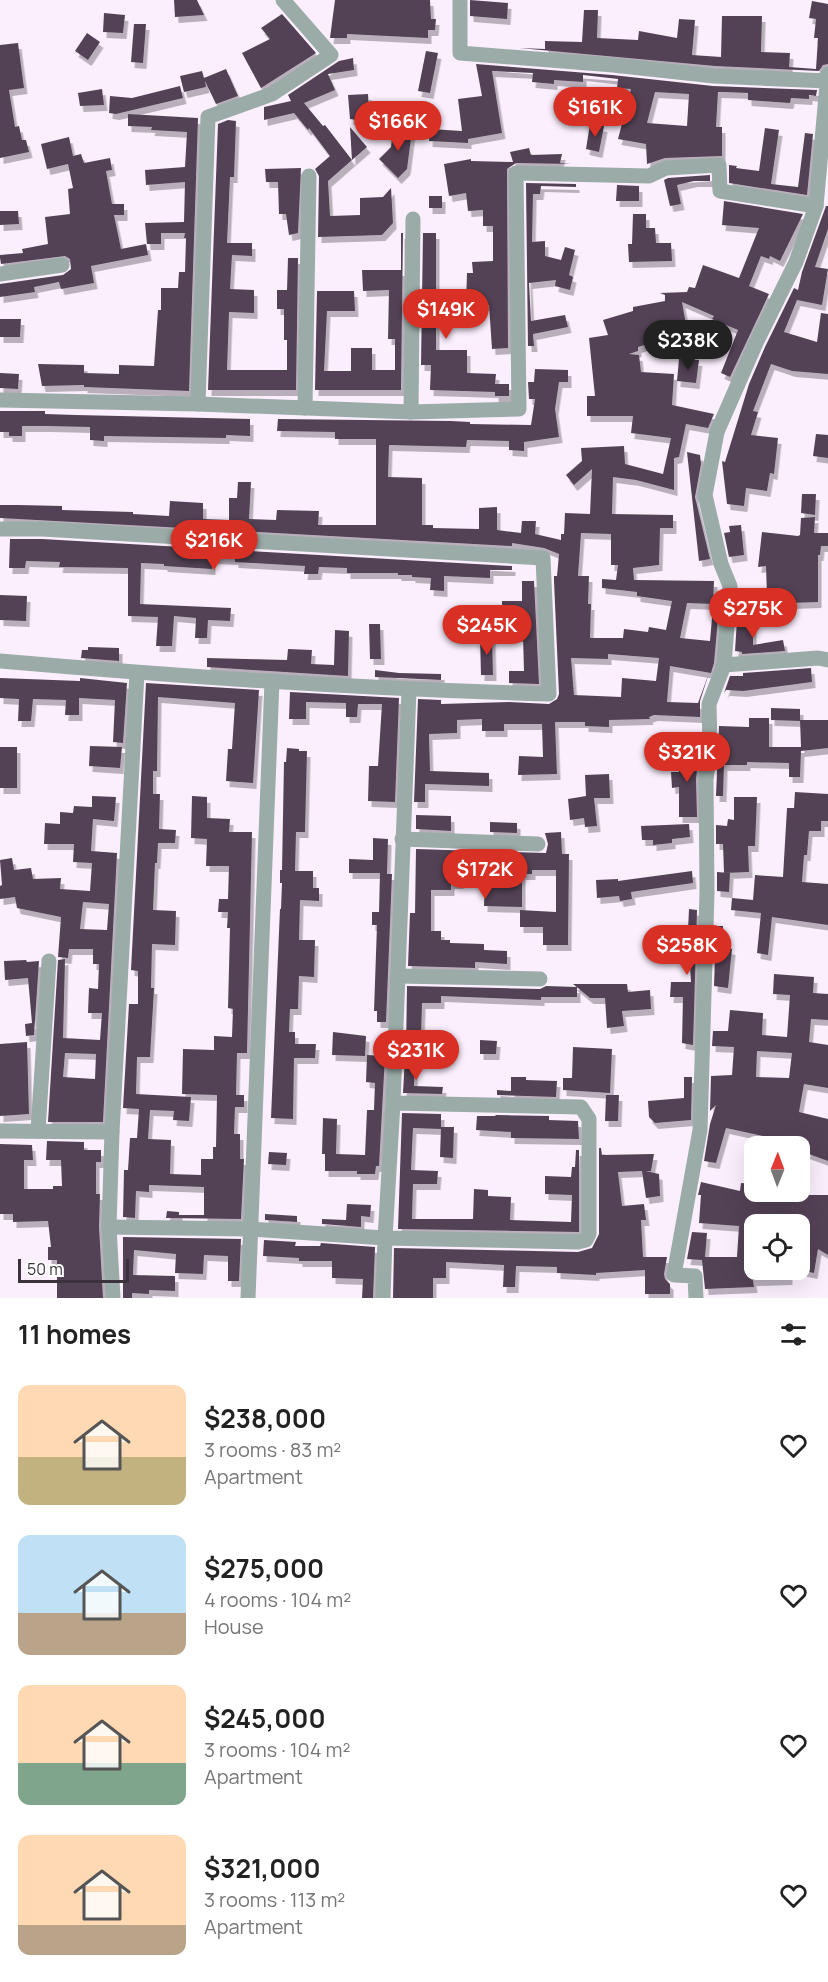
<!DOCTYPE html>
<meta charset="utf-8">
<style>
:root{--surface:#fff;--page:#f6f6f6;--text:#222;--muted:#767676;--accent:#d93025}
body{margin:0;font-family:Manrope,sans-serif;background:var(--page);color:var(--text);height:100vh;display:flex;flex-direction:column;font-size:22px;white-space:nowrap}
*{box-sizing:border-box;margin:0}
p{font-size:20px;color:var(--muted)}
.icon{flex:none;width:33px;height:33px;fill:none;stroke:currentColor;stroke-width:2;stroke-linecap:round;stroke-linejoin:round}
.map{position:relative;height:1298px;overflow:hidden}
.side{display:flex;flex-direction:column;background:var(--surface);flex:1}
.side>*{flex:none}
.needle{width:39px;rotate:1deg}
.tools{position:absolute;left:744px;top:1136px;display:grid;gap:12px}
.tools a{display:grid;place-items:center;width:66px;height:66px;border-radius:12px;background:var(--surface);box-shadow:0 6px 24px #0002;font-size:30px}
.scale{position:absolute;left:18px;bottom:15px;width:111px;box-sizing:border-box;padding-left:6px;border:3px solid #3a333b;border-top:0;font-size:16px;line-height:21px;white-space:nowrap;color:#3a333b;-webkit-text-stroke:4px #fff;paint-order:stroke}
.price{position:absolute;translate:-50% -51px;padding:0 14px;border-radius:21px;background:var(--accent);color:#fff;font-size:20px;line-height:39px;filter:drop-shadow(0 2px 3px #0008)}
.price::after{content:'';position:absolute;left:50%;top:36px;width:18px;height:14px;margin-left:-9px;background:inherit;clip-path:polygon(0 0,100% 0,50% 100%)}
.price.current{background:#222;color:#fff}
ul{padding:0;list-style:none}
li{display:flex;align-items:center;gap:18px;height:150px;padding:0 18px}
li span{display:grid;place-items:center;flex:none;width:168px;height:120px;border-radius:12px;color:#555}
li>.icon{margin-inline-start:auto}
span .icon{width:72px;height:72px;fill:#fffc;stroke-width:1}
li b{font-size:26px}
h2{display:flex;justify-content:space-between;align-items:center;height:72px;padding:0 18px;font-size:26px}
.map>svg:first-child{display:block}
.building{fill:#534355;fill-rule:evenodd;filter:url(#shadow)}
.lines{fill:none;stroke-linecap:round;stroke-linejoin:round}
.minor{stroke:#9baba8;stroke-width:15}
</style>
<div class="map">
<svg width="828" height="1298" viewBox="0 0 828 1298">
<defs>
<filter id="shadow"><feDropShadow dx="3.5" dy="6" stdDeviation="0" flood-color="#0004"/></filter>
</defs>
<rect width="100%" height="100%" fill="#fbeffd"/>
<g class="building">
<path d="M174,0h23l7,15 -29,2z"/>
<path d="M335,0h95l1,19h5l-1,11h-7v8l-81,-4v4h-17z"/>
<path d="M470,0l38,3 -1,16 -37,-3z"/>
<path d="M812,1l16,3v60l-5,1 -4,6 -104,-5 -196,-18 26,1v-8l37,1 2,-32h14l-1,28 41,2 1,-9 38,7 2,-19 16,1 -3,35 29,2 1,-41h40l-1,36 29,1 -1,14 27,2 2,-31h-4l2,-19 -7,-1z"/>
<path d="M104,13l21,2 -2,18 -20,-1z"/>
<path d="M282,14l34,39 -55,35 -19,-35 28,-14 -9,-11z"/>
<path d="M134,24h12l-3,39 -12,-1z"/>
<path d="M87,33l13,9 -12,18 -13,-9z"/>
<path d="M18,43l6,45 -15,2 6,37 4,-1 3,14h4l3,12 -29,6v-113z"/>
<path d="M426,51l12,2 -8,40 -12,-2z"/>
<path d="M353,58l1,12 -26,4 7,16 -31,13 19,23 2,-1 27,35 -24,21 2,35 30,-1v-17l23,-1 8,-9 2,35 -11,12 -64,2 1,-61 -4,-7 15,-13 -21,-28 -1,2 -14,-17 -30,7v-13l27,-6 -3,-6 51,-34z"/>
<path d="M476,64l136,11 101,11 104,4 -1,6 -7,-1v4l-18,-1 -1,5 -42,-3v-7l-30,-1 -2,35h6v29l-57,2 -18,6 -1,-20 -28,-5 13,-50 -14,-1 1,-9 -35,-4v7l-29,-2v4l-22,-2 1,-9 -41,-2 10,62 -34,6v4l-39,-2 1,-12 32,2 -4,-32 24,-3zM655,92l34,2 -2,32 -40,-3z"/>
<path d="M226,69l12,27 -22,8 -11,-23 1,6 -22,5 -4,-16 22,-5 2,7z"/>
<path d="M180,86l3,12 -67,16 -7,-1 1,-17 22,2z"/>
<path d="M102,89l2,16 -24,1 -2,-13z"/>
<path d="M368,94l1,16 26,5 -2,11 -43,-7 -2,-24z"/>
<path d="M128,114l70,4 -9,273 -105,-4v-2l-42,1 -4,-22 46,1v8l35,1v-9l35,1 4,-56h3v-22h17l1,-16h6l1,-34h-2l1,-5h-24v11h-14l-2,-21 39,-1 1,-40 -39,3 -1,-15 40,-3 2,-35 -36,-2 1,-3 -24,-1z"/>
<path d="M228,120l8,1 -2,56h-4l-3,66h25v13l-20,-1 -2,34 24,1v23l-25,-1 -2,58h60v-30h-3v-31h-7v-19h10l1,-32h10l-2,132h-88l10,-266z"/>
<path d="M590,124l14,2 -5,26 -13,-3z"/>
<path d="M350,127l17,20 -15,13z"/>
<path d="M765,128l14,2 -8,54 27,3 7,-54 8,1 -6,61 -78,-12v-18l8,1 -1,2 23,3z"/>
<path d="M393,129l19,2 -5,38 -9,9 -19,-19 12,-12z"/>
<path d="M69,137l4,19 8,-2 3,9 26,-5 2,12 -6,1 6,33h12v11h-10l7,34 25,-5 2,11 -57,11 3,17 -33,6 -2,-7 -25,5 1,5 -35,5v-13l63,-9 8,-6 -1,-10 -5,-3 -64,8 -1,-6v-3l23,-2 -1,-4 26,-5 -3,-27 25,-3 -2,-25 5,-1 -5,-24 -21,5 -6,-25z"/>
<path d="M529,148l2,7 31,-1 -2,9 11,1 -55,-1 -9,6 1,179 -16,1 -3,-44 -23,-1 1,-31h6l-1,-11 21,-1v-35h-10v-16l-15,1 -2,-18 -17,3 -5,-32 27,-5v2l42,1 -3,-10z"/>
<path d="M301,168l-3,65 -9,2 -3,-21h-7l-1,-32h-12l-1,-13z"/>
<path d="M710,175v6h-16l-17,4 4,19 -11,2 -6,-26 4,-2z"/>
<path d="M526,183l50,1v3l-35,-1 -1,8h-7l-1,48 13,-1v15l16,4 4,-13 10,3 -6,25 4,2 -3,13 -15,-4 1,-6 -27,3 2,38 34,-6 3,12 -35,7 1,12h-6z"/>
<path d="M617,185l22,1v15h-23z"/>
<rect x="429" y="196" width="13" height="12"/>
<path d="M724,201l79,13 -23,47 -10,-5 -1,3 -8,-3 -12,30 20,8 -39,83 -9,-4 17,-43 -26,-11 2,-3 -32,-14 6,34 -13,4 -1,-4 -36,11v4l-9,3 10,1 2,17 33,2 -2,31 42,9 -6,14 -22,-4 -7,33 -5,1v32l-38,-10 -23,-3 -1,37 61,1v13h-13l-1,37 -26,3 1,12 80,1 -1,23 -26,-1 -7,35 30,3 2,-23h6l-4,45 -3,10 -41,-7 -3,36 31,1 11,-30 -9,28v16l-46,-2 -5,2 1,2 -41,1v7l-24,-1v-4h-30l2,52 -39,1 1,-19 24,1 -1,-33h-38v7h-22v-12l-25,1v13l-28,1 1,37 59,2v13l-64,-2v18h-11l4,-103 23,1v4l68,-2 40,2 8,-5 2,-5 -5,-113v-5h3l2,-22 -15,-6 -32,-5v3l-512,-28v-13h18l44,1v4l71,2v2l36,2 1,-15 33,2v16l26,1v-22h8l1,-16h13l-2,37 27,1 1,-10 42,1 -1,14h58v-86h-41v-7l-58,-1 1,-12 173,2 19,1v2l61,1 4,-26h-6l-1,-17h6l1,-13 33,1v12h-9l-4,27 4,28 -35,5v9l-15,-1v-9l-42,-1 -1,7 -77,-2 -1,32 34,1v47h11v3l46,1v-21l18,-1v23l24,3 1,-12h14l-1,13 26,6v-6h3l1,-21 25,1 2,-45 -18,16 -8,-10 16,-14 -1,-13 43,-2 1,18 38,10 8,-36 -40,-5 2,-17h-46v-20h8l-6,-58 19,-3 -5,-15 30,-9v-4l32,-6v-6l-5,-2 27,-1 2,-5 6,1 8,-23 36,13 20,-50 -37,-3zM581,533l30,1v31h7l-2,15 -14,-1v9l35,4v4l35,5 -6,29 -17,-3 -1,5 -24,-3 -1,9h-33l1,-34h-3l1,-28h-11zM608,654l51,4 -3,23 -34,-3 -1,19 -47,-2 -3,-37 37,1z"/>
<path d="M826,206h2v23l-13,38 13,2 -6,36 -25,-5 -13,32 33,10 4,-29 7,1v60l-36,-3 -21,-7 -18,47 5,1 -7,23 27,3 -4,36 -4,-1 -3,18 -21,-3 -2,18 -17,-2 -5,-43 3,1 24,-78 16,-37 29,-59 4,2 4,-18z"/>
<path d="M0,211h18l1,13 -19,1z"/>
<path d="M633,214h13v14h9l1,15h15l1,18 -43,1 -1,-18h4z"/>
<path d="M401,233h2l-2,157h-86l2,-99h37l1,20h-28l-3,60h27v-23h21v22h23v-31h-7l1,-49 -26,1 -1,-21h39z"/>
<path d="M423,233h13v117h31v23l29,1 -1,10h14v12h-14v-4l-65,-2 1,-25h-10z"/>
<path d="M0,319h21l-1,18h-20z"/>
<path d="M679,359l20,1 -3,23 -19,-2z"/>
<path d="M0,373l19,1 -1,15 -18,-1z"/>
<path d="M0,411h45v3l31,1 174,4v17l-24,-1v3l-122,-2v5l-14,-1v-13l-43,-1h-25v10h-13v-4h-9z"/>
<path d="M816,434l12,1v23l-15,-2z"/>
<path d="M687,452l13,3 1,9 -6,33 15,62 -11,2z"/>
<path d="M802,494h14l-1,21 -14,-2z"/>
<path d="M815,517l-1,16h14v13h-7l-1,9h-2v47l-29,1v-7l-22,1 -1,-31 -8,1 4,-35 36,4 2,-1 1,-17z"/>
<path d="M741,525l3,30 -15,2 -5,-24 6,-1 -1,-6z"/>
<path d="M10,539h32l470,27v4h-22v8l-46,-2v15l-14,-1 1,-12 -19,-1v-2h-14v-2h-51v-5l-28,-1 -1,7h-14l1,-8 -70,-4v-3l-23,-1v11l-48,-3v-2l-23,-1 -1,41 91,4 -1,13 -22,-1 -1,18h-12l1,-20 -22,-2 -2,30h-16l2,-29 -30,-1v-48l-69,-1 1,-5 -34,-1 -1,7h-16z"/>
<path d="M522,581h12l5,103 -30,-1v-12h15l-1,-35h-21v-35h20z"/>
<path d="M0,595l27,1 -1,25 -26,-1z"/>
<path d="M741,613l12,2v30l30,-5 2,11 -43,3v-2l-7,-1 2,-31h4z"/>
<path d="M369,624h11l1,35h-11z"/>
<path d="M335,630l14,1 -1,45 -141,-9v-9l80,2 1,-11 24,1 -1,14 23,1z"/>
<path d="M480,637h12l1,38h-12z"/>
<path d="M88,647l31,1v13l-38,-3 1,-8h6z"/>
<path d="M811,668l1,14 -69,9 -17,-1 -2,3 6,-17h13v-3z"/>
<path d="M375,670l24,3 42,1v6l-66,-3z"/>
<path d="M0,678l80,3v-3l47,5 -4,60 -10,-1 2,-42 -36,-2v17h-14l1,-15 -33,-1 -2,22h-13l1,-22 -19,-1z"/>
<path d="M146,683l113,7 -6,93 -27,-2 2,-32h4l3,-46 -77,-6 -1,74h-4v23h7l-1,35 17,1 -1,13h-17l-1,20h-2l-2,47 23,1 -1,34 -23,-1 -1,44h3l-1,18 -3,51h-13l-1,37 55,3 -2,24 -16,-1 1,-9 -24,-1 -2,29 23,1 -1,34 31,1v-16h12v-12h3l1,-52 -35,-1 1,-45 31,1v-14l18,1 1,-28 -5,-1 2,-80h-3l1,-16h-10l1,-13h9l1,-33h-23l1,-27 -16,-1 1,-42 15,1v21l23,1 -1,13h23l-5,221h-10l-1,42h8v12h-9l-1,27h6v25h4l-3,60 -75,-1 1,-7 12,1v3h25v-28l-55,-2v7l-13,-1 -1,27 -12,-1 1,-47h4l2,-32h7l2,-29 -16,-1 6,-104h9v-33l-7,-1z"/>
<path d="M290,692l109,6 -4,104 -27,-1 1,-35h9l4,-62h-24l-1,13h-11v-14l-40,-1v17h-17z"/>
<path d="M771,708l29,1v12l-29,-1z"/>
<path d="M749,718h20v29h32l-1,-27h28v28l-27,3 -1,26h-11v-14l-42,-1v3h-23l-1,31h-7l3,-70 30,1z"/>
<path d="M696,742l4,2 -4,35 1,38h-18v-30l-7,1 -1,-16h8v-20h16z"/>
<path d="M90,746l32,1 -2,21 -31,-2z"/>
<rect x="0" y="747" width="17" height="41"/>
<path d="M287,748l12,1v2h8l-2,81h-9l-1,39h18v17h6v13l-19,-1 -1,40h16l-1,37 -15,-1 -1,33h-8l-1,23h6v12h21l-1,14h-21l-1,61 -22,-1 9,-209h1l1,-26h-2v-13h2l2,-108h2z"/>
<path d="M609,774l1,24h-16l3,28 -12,1 -1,-9 -14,2 -2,-21 18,-3 -1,-21z"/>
<path d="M795,792l33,2v27h-7v10h-12l-2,24h-3l-2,27 26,2v41l-56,-8 -4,38 -11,-2 4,-40 -30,-3 1,-12 21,2 2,-25 28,2 4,-69h7z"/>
<path d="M92,796l24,1 -2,24 -21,-2 -2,32 26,2 -14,269h-55l10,-162 7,-1 -2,79 37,2 2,-27h-14l1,-25 9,1 1,-25h-6v-15h-24l-1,9 -10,-1 3,-40 -44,-9 -2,-11 -15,2v-13l2,-1 -2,-25 12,-2 2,12 17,-2 2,11 28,-1 -1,11 30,2 2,-28 -19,-1 1,-18h-30l1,-21 15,1v-12l13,1 1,-7 18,1zM83,902l26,2 -2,26 -27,-1zM65,1053l31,1 -1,25 -32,-2z"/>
<path d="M734,797h23l-2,49h-7l1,26 -25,1 -1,-29h-7v-19l11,1 1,-7 6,1z"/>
<path d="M416,815l35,1v15l-35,-2z"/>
<path d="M490,822l27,1v10l-27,-1z"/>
<path d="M689,824l1,13 -18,2v4l-19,2v-5h-11l-1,-14z"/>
<path d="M561,832l1,22h7l-1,91h-25v-18h-23v-17l36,2v-42h-24v4h-10v33l-38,-1 1,-32 -24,-1 -1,10h-9v7h-20v41h10v9h9v3l34,1v6l23,1v13l-32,-2v6l-67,-2 2,-53h5l1,-64 130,4 2,-9 -3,-11z"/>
<path d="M373,838l15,1 -1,35h5l-6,148h-9v-11h-3l3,-86h-5v-13h7l1,-39h-31v-14l24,1z"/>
<path d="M692,871l1,12 -62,9 1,7 -12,2 -1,-5 -22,2 -1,-18 22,-1v2z"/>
<path d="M717,872l13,1 -1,19 -12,-1z"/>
<path d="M689,909l8,1 -4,135 -11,-2 1,-46h-13l1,-15h20l-2,-33 -17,1 -1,-19 17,-1z"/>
<path d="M716,926h7l-1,21 10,2 -4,39 -14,-2z"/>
<path d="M26,960l1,2 12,-1 -5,74 -8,1 -1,-12 7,-1 -4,-45 -23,2 -1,-19z"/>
<path d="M774,974l40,3 -1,16 15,1v26l-17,-1 -2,23 19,3v43l-24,-4 -5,28 29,7v42l-22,-8 2,-7 -82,-18 -10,35 -12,-2 6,-37 6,-19 -6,6 1,-35 21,-1 2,-28 -22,-1 1,-15h15l2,-21 33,3 -1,22 25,2 3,-42 -17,-1zM757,1051l35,2 -3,25 -33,-1z"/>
<path d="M573,984h54l1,8 22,-2 1,19 -29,2 2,15 -17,2 -2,-30h-15z"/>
<path d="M407,986l133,3 6,-3 31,1v10h-36v3l-100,-4v7h-19l-1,35 8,1v12l-23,-1z"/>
<path d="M333,1032l33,4 -1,20 -33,-1z"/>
<path d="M480,1040l17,1 -1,13h-16z"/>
<path d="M27,1042l2,72 -29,2v-72z"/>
<path d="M573,1047l39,2 -2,44 -47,-3v-12h9z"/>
<path d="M367,1055l18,1 -6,110h-3l-1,8h-18v-3h-32v-17h-3l1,-36 14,1 -1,35 29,1 2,-45h7l1,-27 -9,-1z"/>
<path d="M405,1057h10l-1,29 29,1 -1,7 -39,-1z"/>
<path d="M511,1077h15v3l31,1 -1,16 -59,-2v-5l14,1z"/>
<path d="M684,1077h8l-1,43 -36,3 -6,-6 -1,-16 36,-3z"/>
<path d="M606,1095h13l-1,26h-13z"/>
<path d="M402,1113l39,1v15l-28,-1 -2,42 27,1 -1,13h-24l-1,35h61l1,-30 14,1v6l23,1 -1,23 61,2 1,-27 -27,-1v-18l26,1 1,-10h3l1,-17h3v82l-181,-3z"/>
<path d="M496,1115l53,1v4l29,1 1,18 -68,-1v-6l-35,-2 1,-14h18z"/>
<path d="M441,1127h13l-1,31 -13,-1z"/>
<path d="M47,1141l37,1v8h17v12h-5v32h4l-1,33 4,71h-46v-38h-9v-13h3l-3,-26 -35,1v-8h-13v-70l32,1 1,15h-9v29h29v-3h9l-1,-26h-15z"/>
<path d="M599,1148h2l1,7 52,-1 -3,17h-5l13,3 1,22 -14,2 -4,-27 -24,1 4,34 22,-2 2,16h-5l2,37h24l-3,17 1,5 5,5v10h-25v-24l-49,3v2l-39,-2v-6l-41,-1 -1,21h-12l1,-22 -58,-3v16h-13v20h-40l1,-50 184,4 14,-4 7,-14z"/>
<path d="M269,1152l18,1 -1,12 -18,-1z"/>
<path d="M701,1182l39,9 1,-8 12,1 -1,11 25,2v-6h13v4h38v60l-10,-6 -4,24 -14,-3 8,-42 -8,-2v-2l-31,-4v4l-16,1 -2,31h3v13h35v10l-36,1 1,7 -49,2 -3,-29 -15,-1 5,-27 15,1 -2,24h32l2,-31 -40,-3 2,-28h-3z"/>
<path d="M347,1204l24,1 -1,12 -9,-1v11l-39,-3v-5l24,1z"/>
<path d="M265,1214l32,2v6l-32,-2z"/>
<path d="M123,1237l118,2 -2,42h-11v-25l-24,-1 -1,19 -28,-1 1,-19 -42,-4 -1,25 42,1v15l-26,-1v4l-17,-1v5h-9z"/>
<path d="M264,1240l32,2 -1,4h25l1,-3 54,4 -2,51h-11l1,-19 -31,-1v-17h-33v-3l-36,-2z"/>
</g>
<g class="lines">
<g class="minor">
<path d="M460,0v53l153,12 101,11 113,5"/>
<path d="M0,274l62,-9"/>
<path d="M0,400l198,4 213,8 108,-3 -3,-236 133,3 17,-8 53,-3 1,26 96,15"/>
<path d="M198,404l10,-287 64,-23 59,-39 -48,-55"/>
<path d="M305,408l4,-232"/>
<path d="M411,412l2,-193"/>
<path d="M0,529h42l501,29 6,136c-183,-5 -366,-17 -549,-33"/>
<path d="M724,665l94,-7 10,2"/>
<path d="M402,839l136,5"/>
<path d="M398,976l142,3"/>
<path d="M393,1103l188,4 8,12v115l-3,6 -8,2 -193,-4 8,-135 16,-413"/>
<path d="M0,1131l112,1"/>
<path d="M38,1131l11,-170"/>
<path d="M109,1227l141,2 135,9 -2,60"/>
<path d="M113,1298l-4,-71 3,-95 25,-459"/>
<path d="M248,1298l24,-617"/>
<path d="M696,1298l-1,-22 -21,-1 26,-145 7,-237 -1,-113 4,-36 -1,-40 15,-39 6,-79 -9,-22 -16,-69 12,-63 39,-89 40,-81 20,-56 12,-132"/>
</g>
</g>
</svg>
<div class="tools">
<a><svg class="needle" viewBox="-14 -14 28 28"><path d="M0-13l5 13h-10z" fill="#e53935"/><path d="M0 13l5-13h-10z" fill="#767676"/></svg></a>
<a><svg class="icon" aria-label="locate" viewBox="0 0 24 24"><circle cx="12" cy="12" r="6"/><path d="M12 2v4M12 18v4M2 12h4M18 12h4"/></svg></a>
</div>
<div class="scale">50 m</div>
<b class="price" style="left:595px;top:138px">$161K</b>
<b class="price" style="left:398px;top:152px">$166K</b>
<b class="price" style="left:446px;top:340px">$149K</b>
<b class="price current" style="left:688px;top:371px">$238K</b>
<b class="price" style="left:214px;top:571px">$216K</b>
<b class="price" style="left:753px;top:639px">$275K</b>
<b class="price" style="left:487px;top:656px">$245K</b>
<b class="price" style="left:687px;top:783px">$321K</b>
<b class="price" style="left:485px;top:900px">$172K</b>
<b class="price" style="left:687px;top:976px">$258K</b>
<b class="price" style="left:416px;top:1081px">$231K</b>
</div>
<section class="side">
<h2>11 homes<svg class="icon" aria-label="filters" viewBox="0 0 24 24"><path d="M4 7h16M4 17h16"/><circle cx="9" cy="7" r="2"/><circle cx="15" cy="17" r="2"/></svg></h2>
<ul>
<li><span style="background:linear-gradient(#ffd9b3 60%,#c2b280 0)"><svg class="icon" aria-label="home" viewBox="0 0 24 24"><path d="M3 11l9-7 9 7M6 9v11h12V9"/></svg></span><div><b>$238,000</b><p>3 rooms · 83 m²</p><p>Apartment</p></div><svg class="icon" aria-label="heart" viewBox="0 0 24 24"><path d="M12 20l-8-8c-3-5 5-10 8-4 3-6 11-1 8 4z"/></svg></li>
<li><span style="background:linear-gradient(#bfe0f5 65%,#b9a48a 0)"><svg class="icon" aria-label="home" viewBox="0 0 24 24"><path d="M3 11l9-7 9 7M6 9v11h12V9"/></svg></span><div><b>$275,000</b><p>4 rooms · 104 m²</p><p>House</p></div><svg class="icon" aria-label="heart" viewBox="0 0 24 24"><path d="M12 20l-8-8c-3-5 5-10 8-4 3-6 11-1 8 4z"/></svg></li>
<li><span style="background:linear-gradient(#ffd9b3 65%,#7fa58c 0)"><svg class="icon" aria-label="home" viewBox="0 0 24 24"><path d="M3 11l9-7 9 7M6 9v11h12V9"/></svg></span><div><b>$245,000</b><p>3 rooms · 104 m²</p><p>Apartment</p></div><svg class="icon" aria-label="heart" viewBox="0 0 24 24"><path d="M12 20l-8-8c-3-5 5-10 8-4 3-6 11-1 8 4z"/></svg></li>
<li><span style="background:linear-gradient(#ffd9b3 75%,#b9a48a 0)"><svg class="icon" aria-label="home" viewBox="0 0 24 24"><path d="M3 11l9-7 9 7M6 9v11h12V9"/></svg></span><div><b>$321,000</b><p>3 rooms · 113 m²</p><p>Apartment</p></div><svg class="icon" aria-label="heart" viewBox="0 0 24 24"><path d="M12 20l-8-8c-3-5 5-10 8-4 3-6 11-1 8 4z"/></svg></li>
</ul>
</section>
